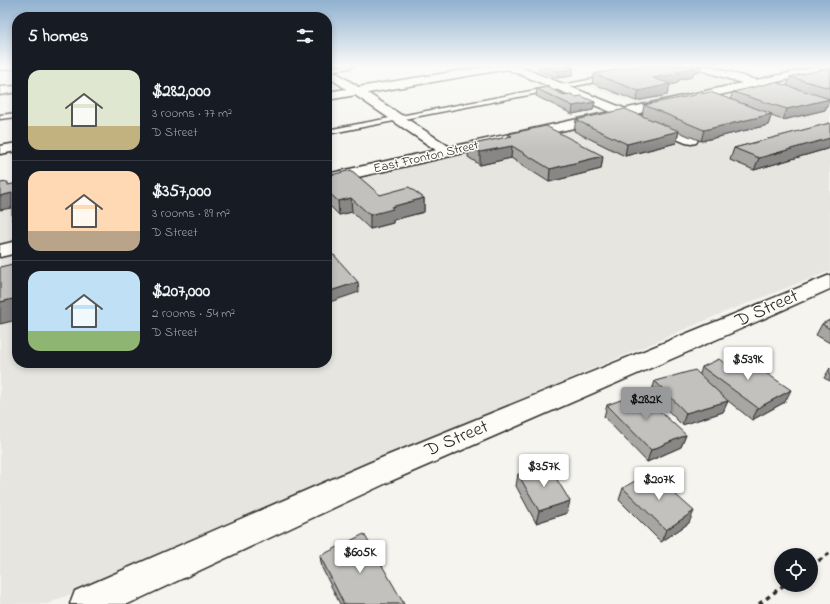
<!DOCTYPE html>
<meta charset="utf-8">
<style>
:root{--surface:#171b24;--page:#242831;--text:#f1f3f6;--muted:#9ea1a6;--line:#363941;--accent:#98999b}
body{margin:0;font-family:"Indie Flower",sans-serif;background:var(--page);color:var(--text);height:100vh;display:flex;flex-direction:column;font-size:15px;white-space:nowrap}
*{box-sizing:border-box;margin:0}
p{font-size:13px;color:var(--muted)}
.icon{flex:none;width:22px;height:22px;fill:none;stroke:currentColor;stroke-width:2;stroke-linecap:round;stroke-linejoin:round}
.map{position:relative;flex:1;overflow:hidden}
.details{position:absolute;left:12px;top:12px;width:320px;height:356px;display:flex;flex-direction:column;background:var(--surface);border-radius:16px;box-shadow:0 2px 6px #0003}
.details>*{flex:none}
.tools{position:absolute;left:774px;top:548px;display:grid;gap:8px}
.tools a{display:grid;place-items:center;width:44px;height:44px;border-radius:50%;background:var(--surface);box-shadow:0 2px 6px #0003;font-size:20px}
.price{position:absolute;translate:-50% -34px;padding:0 9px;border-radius:4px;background:#fff;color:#222;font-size:13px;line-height:26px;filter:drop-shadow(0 1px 2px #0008)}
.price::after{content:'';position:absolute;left:50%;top:24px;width:12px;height:9px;margin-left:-6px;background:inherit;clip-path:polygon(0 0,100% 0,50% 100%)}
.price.active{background:var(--accent);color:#111}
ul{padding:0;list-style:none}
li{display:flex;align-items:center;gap:12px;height:100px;padding:0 16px}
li+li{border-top:1px solid var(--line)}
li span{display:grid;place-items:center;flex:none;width:112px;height:80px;border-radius:12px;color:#555}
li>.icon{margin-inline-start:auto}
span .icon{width:48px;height:48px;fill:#fffc;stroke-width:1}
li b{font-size:17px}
h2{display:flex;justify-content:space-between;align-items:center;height:48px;padding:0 16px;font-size:17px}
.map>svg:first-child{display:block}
.built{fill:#e6e5e0}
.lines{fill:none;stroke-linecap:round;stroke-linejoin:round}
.service-casing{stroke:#2b2b2b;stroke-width:3}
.minor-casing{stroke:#2b2b2b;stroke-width:3}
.tertiary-casing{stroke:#2b2b2b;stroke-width:3}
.secondary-casing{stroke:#2b2b2b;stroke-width:3}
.path{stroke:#2b2b2b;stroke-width:3.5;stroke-dasharray:4.5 4.5;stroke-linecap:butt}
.service{fill:#fdfcf7;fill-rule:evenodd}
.minor{fill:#fdfcf7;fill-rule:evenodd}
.tertiary{fill:#fdfcf7;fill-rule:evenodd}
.secondary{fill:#fdfcf7;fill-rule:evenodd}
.wall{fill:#a7a6a3;stroke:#2b2b2b}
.shaded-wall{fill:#888785;stroke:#2b2b2b}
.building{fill:#c2c1be;stroke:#2b2b2b}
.labels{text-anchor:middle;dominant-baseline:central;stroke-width:3;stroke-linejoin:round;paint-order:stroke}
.far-street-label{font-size:13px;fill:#2b2b2b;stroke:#fdfcf7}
.near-street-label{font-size:19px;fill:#2b2b2b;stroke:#fdfcf7}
</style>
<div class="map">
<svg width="830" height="604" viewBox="0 0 830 604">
<rect width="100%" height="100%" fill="#f5f4ef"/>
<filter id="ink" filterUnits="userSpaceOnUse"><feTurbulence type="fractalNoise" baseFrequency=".025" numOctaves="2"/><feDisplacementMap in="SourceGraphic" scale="8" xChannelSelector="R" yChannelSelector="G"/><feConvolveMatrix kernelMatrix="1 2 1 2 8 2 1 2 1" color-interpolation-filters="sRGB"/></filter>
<g filter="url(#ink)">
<path class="built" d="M686,66l51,17 79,-17h14v205l-105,41 -678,292h-47v-410l17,-3v172h310v-189l314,-69 -59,-21z"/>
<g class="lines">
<g class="service-casing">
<g id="service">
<path d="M0,66h17v2l-17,2z"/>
<path d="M337,66h16l-3,2 -23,3v-4z"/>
<path d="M609,76l2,1v2l-284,55v-4z"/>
<path d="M17,113v4l-17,2v-4z"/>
</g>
</g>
<g class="minor-casing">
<g id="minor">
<path d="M504,66h14l178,71 2,3 -2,3 -5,1 -5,-1 -181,-75z"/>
<path d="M327,68l4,1 122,80 2,3 -2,3 -5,1 -5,-1 -116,-79z"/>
<path d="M830,275v14l-101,45 -338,147 -263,123h-58l5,-13 294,-128z"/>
</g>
</g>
<g class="tertiary-casing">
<g id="tertiary">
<path d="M490,66h23l-5,3 -181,31v-8z"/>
<path d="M17,86v6l-17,3v-8z"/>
<path d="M17,143v8l-17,3v-8z"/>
</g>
</g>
<g class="secondary-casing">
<g id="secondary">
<path d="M693,66h16l47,14 65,-14h9v4l-503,114v-10l415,-91 -48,-15z"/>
<path d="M17,241v12l-17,4v-12z"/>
</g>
</g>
<g class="path">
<path d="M811,566l19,-13"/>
<path d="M759,604l25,-19"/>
</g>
<use href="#service" class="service"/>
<use href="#minor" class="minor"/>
<use href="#tertiary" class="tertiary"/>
<use href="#secondary" class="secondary"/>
</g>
<g class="wall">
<path d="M538,66h36l-2,10 -15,2 -19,-8z"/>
<path d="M637,66h64l-1,5 -6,1 -2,5 -13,3 -1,3 -8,2 -3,10 -31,6 -44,-18 2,-9z"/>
<path d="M830,68v35l-2,-1 -3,8 -42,10 -12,-4 -3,9 -67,16 -22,-9 -3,11 -51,13 -51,-25 2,-11 66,-4 2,-11 86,-5 3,-8 54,-6 3,-9z"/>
<path d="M537,89l27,6 12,2 19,5 -2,8 -21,4 -36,-18z"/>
<path d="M830,123v25l-76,22 -24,-10 4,-12z"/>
<path d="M508,134l95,22 -2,13 -52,13 -38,-24 -31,7 -12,-8 1,-12 39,-8z"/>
<path d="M327,176l53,19 44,3v14l-31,8v3l-23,6 -18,-17 -13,3 -12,-12z"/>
<path d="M830,320v23l-14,-8 6,-11z"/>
<path d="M728,366l57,36 -33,18 -25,-20 1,1 -5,11 -41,13 -31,-32 4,-12 45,-7 2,-7z"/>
<path d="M830,368v13l-6,-3z"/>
<path d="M607,405l79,30 -5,12 -34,15 -43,-45z"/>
<path d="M518,474l49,39 -31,10 -20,-37z"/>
<path d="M623,488l66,35 -28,19 -42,-42z"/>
<path d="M320,556l84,48h-64l-18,-36z"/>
</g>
<g class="shaded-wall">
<path d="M574,66l-2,10 -15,2 1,-7 10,-4z"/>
<path d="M685,66h16l-1,5 -6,1 -2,5 -13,3 -1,3 -8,2 -3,10 -31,6 3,-10 14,-13 23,-7z"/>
<path d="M830,99l-5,11 -42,10 4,-11z"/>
<path d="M595,102l-2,8 -21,4 1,-8z"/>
<path d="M772,114l-4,11 -67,16 3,-11z"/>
<path d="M679,131l-3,12 -51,13 2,-12z"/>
<path d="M830,138v10l-76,22 5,-12z"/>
<path d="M512,146l-1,12 -31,7v-13z"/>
<path d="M603,156l-2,13 -52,13 1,-13z"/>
<path d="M12,193l5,14 -17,3v-14z"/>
<path d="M351,198l1,14 -13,3 -1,-14z"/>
<path d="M424,198v14l-31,8v3l-23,6v-14l21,-8z"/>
<path d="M17,219v14l-5,-13z"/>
<path d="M358,282l1,10 -32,11v-11z"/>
<path d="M17,298v22l-17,4v-22z"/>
<path d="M791,390l-6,12 -33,18 6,-12z"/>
<path d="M728,401l-5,11 -41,13 4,-12z"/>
<path d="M686,435l-5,12 -34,15 4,-12z"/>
<path d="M570,501l-3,12 -31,10 3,-12z"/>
<path d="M694,511l-5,12 -28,19 5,-12z"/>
</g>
<g class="building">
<path d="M543,66h30l-5,1 5,2 -15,2z"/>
<path d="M637,66h52l6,2 -19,3 5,2 -28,5 17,6 -31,7 -45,-17z"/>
<path d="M830,68v20l-40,-11z"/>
<path d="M775,82l55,17 -43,10 -54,-17z"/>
<path d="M547,87l17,8 7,-1 5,3 5,-1 14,6 -22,4 -36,-17z"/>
<path d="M710,92l62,22 -68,16 -60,-25z"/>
<path d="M625,109l54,22 -52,13 -51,-24z"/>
<path d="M830,123v15l-71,20 -25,-10z"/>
<path d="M546,126l57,30 -53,13 -38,-23 -32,6 -11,-7 43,-9 -4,-2z"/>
<path d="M351,170l29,25 29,-8 15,11 -33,9 2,2 -23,6 -19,-17 -13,3 -11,-10v-15z"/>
<path d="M8,182v3l9,-2v36l-5,1v-27l-12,3v-13z"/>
<path d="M334,255l24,27 -31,10v-35z"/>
<path d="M17,263v35l-17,4v-35z"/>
<path d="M830,320v9l-8,-5z"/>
<path d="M744,358l47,32 -33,18 -56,-41 17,-8 9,7z"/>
<path d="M695,370l33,31 -42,12 -31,-32z"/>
<path d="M640,393l46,42 -35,15 -44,-45z"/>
<path d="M548,465l22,36 -31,10 -21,-37z"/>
<path d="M650,472l44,39 -28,19 -43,-42z"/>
<path d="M364,534l40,70h-60l-24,-48z"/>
</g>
</g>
<linearGradient id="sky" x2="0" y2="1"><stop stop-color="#90b1cf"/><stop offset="0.44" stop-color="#fafaf8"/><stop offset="1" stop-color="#fafaf8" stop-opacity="0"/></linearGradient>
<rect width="830" height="150" fill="url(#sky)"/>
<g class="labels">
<g class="far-street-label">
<text transform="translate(426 157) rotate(-13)">East Fronton Street</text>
</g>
<g class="near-street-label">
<text transform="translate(767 309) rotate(-24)">D Street</text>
<text transform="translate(457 439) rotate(-23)">D Street</text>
</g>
</g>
</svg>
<div class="tools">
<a><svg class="icon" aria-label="locate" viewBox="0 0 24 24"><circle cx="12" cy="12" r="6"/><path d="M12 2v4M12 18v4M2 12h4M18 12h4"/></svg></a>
</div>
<b class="price" style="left:748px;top:381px">$539K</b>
<b class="price active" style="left:646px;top:421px">$282K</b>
<b class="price" style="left:544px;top:488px">$357K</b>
<b class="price" style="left:659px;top:501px">$207K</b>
<b class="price" style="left:360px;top:574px">$605K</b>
<section class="details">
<h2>5 homes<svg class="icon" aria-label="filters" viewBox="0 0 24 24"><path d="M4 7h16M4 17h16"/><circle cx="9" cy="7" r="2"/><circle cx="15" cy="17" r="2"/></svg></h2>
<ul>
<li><span style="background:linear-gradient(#dfe7d0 70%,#c2b280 0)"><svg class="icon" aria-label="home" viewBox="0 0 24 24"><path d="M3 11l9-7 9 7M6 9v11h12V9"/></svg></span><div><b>$282,000</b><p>3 rooms · 77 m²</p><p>D Street</p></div></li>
<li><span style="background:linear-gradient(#ffd9b3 75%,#b9a48a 0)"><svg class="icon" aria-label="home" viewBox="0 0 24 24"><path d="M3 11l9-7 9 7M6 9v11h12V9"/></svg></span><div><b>$357,000</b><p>3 rooms · 89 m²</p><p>D Street</p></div></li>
<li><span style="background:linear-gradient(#bfe0f5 75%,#8fb573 0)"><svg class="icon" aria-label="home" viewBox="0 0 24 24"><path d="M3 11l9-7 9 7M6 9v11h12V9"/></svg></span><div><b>$207,000</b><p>2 rooms · 54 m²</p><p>D Street</p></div></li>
</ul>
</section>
</div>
